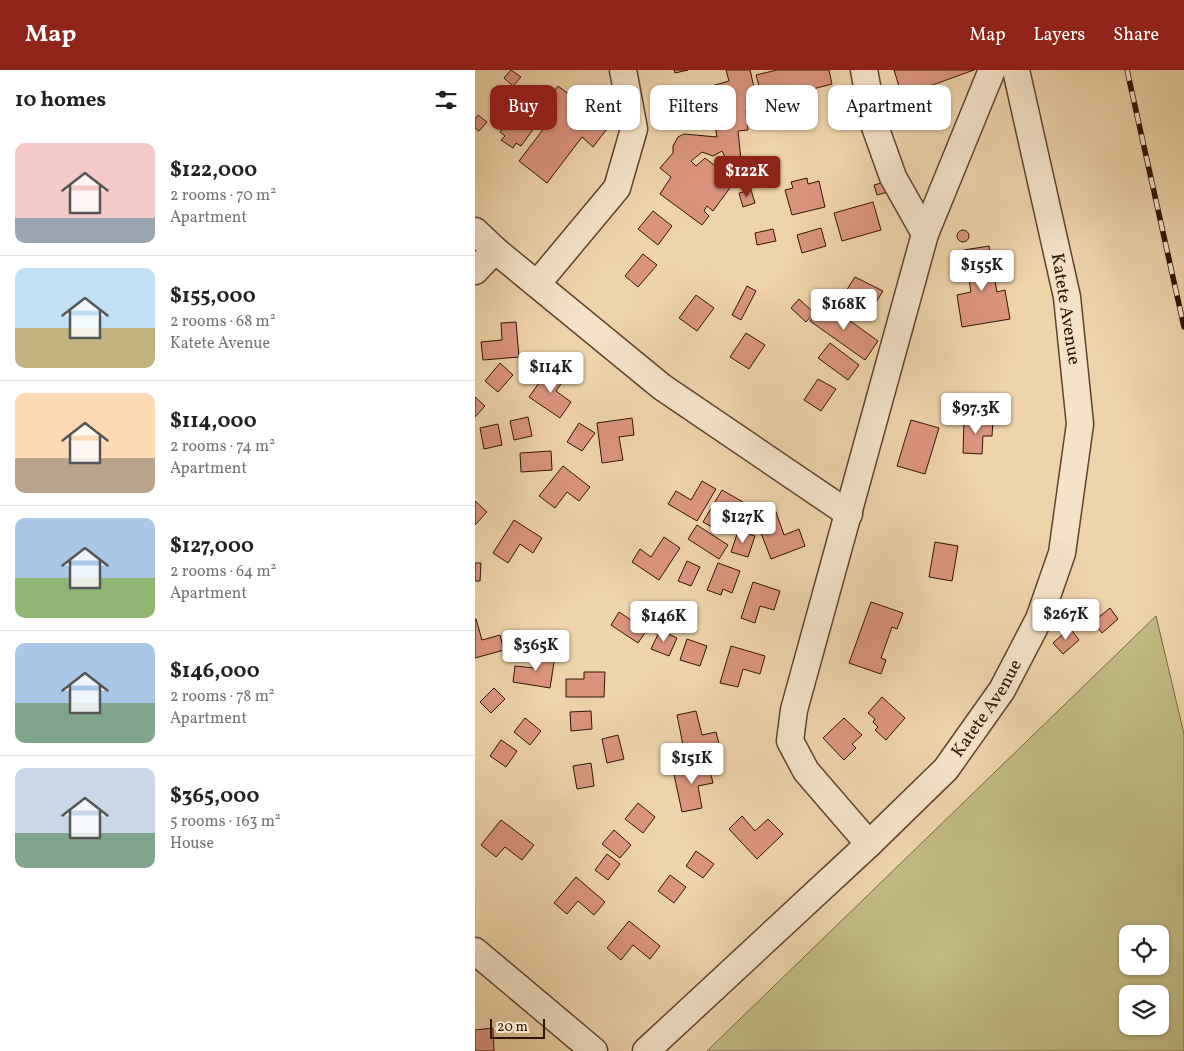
<!DOCTYPE html>
<meta charset="utf-8">
<style>
:root{--surface:#fff;--page:#f2f2f2;--text:#202124;--muted:#757577;--line:#e0e0e0;--accent:#8f2418}
body{margin:0;font-family:Vollkorn,serif;background:var(--page);color:var(--text);height:100vh;display:flex;flex-direction:column;font-size:19px;white-space:nowrap}
*{box-sizing:border-box;margin:0}
p{font-size:16px;color:var(--muted)}
.icon{flex:none;width:28px;height:28px;fill:none;stroke:currentColor;stroke-width:2;stroke-linecap:round;stroke-linejoin:round}
.map{position:relative;flex:1;overflow:hidden}
.side{display:flex;flex-direction:column;background:var(--surface);width:475px}
.side>*{flex:none}
.top-card{position:absolute;left:15px;top:15px;width:475px;height:45px;display:flex;gap:10px}
.tools{position:absolute;left:644px;top:855px;display:grid;gap:10px}
.tools a{display:grid;place-items:center;width:50px;height:50px;border-radius:10px;background:var(--surface);box-shadow:0 1px 4px #0004;font-size:25px}
.scale{position:absolute;left:15px;bottom:12px;width:55px;box-sizing:border-box;padding-left:5px;border:2px solid #311301;border-top:0;font-size:14px;line-height:18px;white-space:nowrap;color:#311301;-webkit-text-stroke:4px #f5e2c7;paint-order:stroke}
.price{position:absolute;translate:-50% -42px;padding:0 11px;border-radius:5px;background:#fff;color:#222;font-size:16px;line-height:32px;filter:drop-shadow(0 1px 2px #0008)}
.price::after{content:'';position:absolute;left:50%;top:30px;width:15px;height:11px;margin-left:-8px;background:inherit;clip-path:polygon(0 0,100% 0,50% 100%)}
.price.selected{background:var(--accent);color:#fff}
ul{padding:0;list-style:none}
li{display:flex;align-items:center;gap:15px;height:125px;padding:0 15px}
li+li{border-top:1px solid var(--line)}
li span{display:grid;place-items:center;flex:none;width:140px;height:100px;border-radius:10px;color:#555}
li>.icon{margin-inline-start:auto}
span .icon{width:60px;height:60px;fill:#fffc;stroke-width:1}
li b{font-size:21px}
h2{display:flex;justify-content:space-between;align-items:center;height:60px;padding:0 15px;font-size:21px}
.tag{padding:0 18px;border-radius:10px;background:var(--surface);box-shadow:0 1px 4px #0004;font-size:18px;line-height:45px}
.tag.selected{background:var(--accent);color:#fff}
header{display:flex;align-items:center;gap:30px;box-sizing:border-box;height:70px;padding:0 25px;background:var(--accent);color:#fff}
header strong{font-size:24px}
nav{display:flex;gap:28px;margin-inline-start:auto;font-size:18px}
main{display:flex;flex:1;min-height:0}
.map>svg:first-child{display:block}
.green{fill:#c1ba82;stroke:#796642;fill-rule:evenodd}
.building{fill:#da947e;stroke:#311301}
.lines{fill:none;stroke-linecap:round;stroke-linejoin:round}
.minor-casing{stroke:#60432b;stroke-width:29}
.minor{stroke:#f5e2c7;stroke-width:26}
.rail-casing{stroke:#311301;stroke-width:5.5}
.rail{stroke:#f5e2c7;stroke-width:4;stroke-dasharray:11;stroke-linecap:butt}
.labels{text-anchor:middle;dominant-baseline:central;stroke-width:4;stroke-linejoin:round;paint-order:stroke}
.street-label{font-size:18px;fill:#311301;stroke:#f5e2c7}
</style>
<header>
<strong>Map</strong>
<nav><a>Map</a><a>Layers</a><a>Share</a></nav>
</header>
<main>
<section class="side">
<h2>10 homes<svg class="icon" aria-label="filters" viewBox="0 0 24 24"><path d="M4 7h16M4 17h16"/><circle cx="9" cy="7" r="2"/><circle cx="15" cy="17" r="2"/></svg></h2>
<ul>
<li><span style="background:linear-gradient(#f6c9c9 75%,#9aa5b1 0)"><svg class="icon" aria-label="home" viewBox="0 0 24 24"><path d="M3 11l9-7 9 7M6 9v11h12V9"/></svg></span><div><b>$122,000</b><p>2 rooms · 70 m²</p><p>Apartment</p></div></li>
<li><span style="background:linear-gradient(#bfe0f5 60%,#c2b280 0)"><svg class="icon" aria-label="home" viewBox="0 0 24 24"><path d="M3 11l9-7 9 7M6 9v11h12V9"/></svg></span><div><b>$155,000</b><p>2 rooms · 68 m²</p><p>Katete Avenue</p></div></li>
<li><span style="background:linear-gradient(#ffd9b3 65%,#b9a48a 0)"><svg class="icon" aria-label="home" viewBox="0 0 24 24"><path d="M3 11l9-7 9 7M6 9v11h12V9"/></svg></span><div><b>$114,000</b><p>2 rooms · 74 m²</p><p>Apartment</p></div></li>
<li><span style="background:linear-gradient(#a9c7e8 60%,#8fb573 0)"><svg class="icon" aria-label="home" viewBox="0 0 24 24"><path d="M3 11l9-7 9 7M6 9v11h12V9"/></svg></span><div><b>$127,000</b><p>2 rooms · 64 m²</p><p>Apartment</p></div></li>
<li><span style="background:linear-gradient(#a9c7e8 60%,#7fa58c 0)"><svg class="icon" aria-label="home" viewBox="0 0 24 24"><path d="M3 11l9-7 9 7M6 9v11h12V9"/></svg></span><div><b>$146,000</b><p>2 rooms · 78 m²</p><p>Apartment</p></div></li>
<li><span style="background:linear-gradient(#c9d6e8 65%,#7fa58c 0)"><svg class="icon" aria-label="home" viewBox="0 0 24 24"><path d="M3 11l9-7 9 7M6 9v11h12V9"/></svg></span><div><b>$365,000</b><p>5 rooms · 163 m²</p><p>House</p></div></li>
</ul>
</section>
<div class="map">
<svg width="709" height="981" viewBox="0 0 709 981">
<rect width="100%" height="100%" fill="#efd3a9"/>
<filter id="stains"><feTurbulence type="fractalNoise" baseFrequency=".004" numOctaves="4"/><feColorMatrix values="0 0 0 0 .2 0 0 0 0 .09 0 0 0 0 .02 0 0 0 .5 -.17"/></filter>
<radialGradient id="worn" r=".72"><stop offset=".6" stop-color="#630" stop-opacity="0"/><stop offset="1" stop-color="#630" stop-opacity=".3"/></radialGradient>
<path class="green" d="M681,546l28,118v317h-477zM652,864h33v32h-33zM652,924h33v32h-33z"/>
<g class="building">
<path d="M36,0l10,7 -8,9 -9,-8z"/>
<path d="M199,0h14l-13,3z"/>
<path d="M251,0h24l9,38 -13,2 2,20 -10,1 3,29 -12,5 -7,-14 -9,5 -11,-4 -11,9 5,5 9,-8 30,23 -22,30 -6,-5 -3,5 5,5 -7,9 -42,-31 11,-17 -11,-9 13,-15v-7l5,-9 6,-3 33,3 -9,-50 21,-6z"/>
<path d="M302,0h52l3,14 -38,10 -2,-8 -15,4 1,6 -15,4 -7,-25z"/>
<path d="M419,0h80l-72,26z"/>
<path d="M83,16l52,39 -17,22 -11,-10 -35,46 -28,-22 35,-46 -11,-9z"/>
<path d="M51,29l19,14 -24,33 -5,-3 -3,5 -12,-8 4,-4 -5,-4z"/>
<path d="M308,40l2,10 -16,5 -3,-10z"/>
<path d="M3,45l9,7 -8,9 -4,-3v-9z"/>
<path d="M332,108l1,6 11,-3 6,26 -33,8 -7,-25 8,-2 -2,-6z"/>
<path d="M410,112l3,10 -11,3 -3,-10z"/>
<path d="M276,120l4,13 -12,4 -4,-14z"/>
<path d="M398,132l8,28 -39,11 -8,-28z"/>
<path d="M178,141l19,15 -14,19 -20,-16z"/>
<path d="M346,158l5,18 -24,7 -5,-18z"/>
<path d="M298,159l3,12 -19,4 -2,-12z"/>
<circle cx="488" cy="166" r="6"/>
<path d="M514,176l8,46 8,-2 5,29 -48,8 -5,-32 14,-3 -7,-42z"/>
<path d="M168,184l14,11 -19,22 -13,-11z"/>
<path d="M380,207l28,14 -17,27 -27,-16z"/>
<path d="M272,216l9,5 -15,29 -9,-5z"/>
<path d="M221,225l18,13 -17,23 -18,-13z"/>
<path d="M324,229l15,14 -8,9 -15,-14z"/>
<path d="M349,232l54,39 -13,19 -55,-39z"/>
<path d="M41,252l3,35 -36,3 -2,-18 21,-2 -1,-17z"/>
<path d="M271,263l19,12 -16,24 -19,-12z"/>
<path d="M355,273l29,22 -11,15 -30,-22z"/>
<path d="M25,293l13,12 -15,17 -13,-11z"/>
<path d="M74,299l15,11 -8,11 15,11 -11,16 -31,-21z"/>
<path d="M343,309l18,10 -15,22 -17,-11z"/>
<path d="M0,327l10,9 -10,11z"/>
<path d="M53,347l4,19 -18,4 -4,-19z"/>
<path d="M157,348l2,17 -15,2 4,23 -21,3 -5,-40z"/>
<path d="M436,350l28,8 -14,46 -28,-8z"/>
<path d="M489,350l29,1 -1,15h-9l-1,18 -19,-1z"/>
<path d="M104,353l16,10 -13,18 -15,-9z"/>
<path d="M23,354l4,21 -18,4 -4,-21z"/>
<path d="M76,381l1,19 -31,2 -1,-19z"/>
<path d="M88,396l27,21 -11,14 -12,-9 -12,16 -16,-12z"/>
<path d="M227,411l14,8 -19,32 -29,-17 8,-13 15,9z"/>
<path d="M247,420l21,12 -18,32 -22,-12z"/>
<path d="M0,431l12,11 -12,13z"/>
<path d="M301,442l8,23 15,-6 6,17 -34,13 -15,-39z"/>
<path d="M39,450l28,18 -9,15 -13,-9 -12,19 -15,-10z"/>
<path d="M222,455l31,20 -9,14 -31,-20z"/>
<path d="M263,461l17,5 -7,21 -17,-5z"/>
<path d="M189,467l16,11 -21,32 -27,-18 8,-13 11,8z"/>
<path d="M460,472l23,4 -6,35 -23,-4z"/>
<path d="M212,491l13,6 -9,19 -13,-5z"/>
<path d="M0,493h6l-1,18h-5z"/>
<path d="M243,493l22,8 -8,22 -9,-4 -2,6 -14,-5z"/>
<path d="M278,512l27,9 -6,19 -14,-4 -5,17 -14,-5z"/>
<path d="M169,531l15,11 -21,31 -27,-18 8,-13 12,8z"/>
<path d="M396,532l32,11 -6,16 -5,-2 -11,31 5,2 -5,14 -32,-11z"/>
<path d="M635,538l8,11 -16,14 -9,-11z"/>
<path d="M0,549h1l6,21 18,-5 4,15 -29,8z"/>
<path d="M595,558l9,12 -16,14 -10,-11z"/>
<path d="M185,560l17,8 -8,18 -18,-7z"/>
<path d="M212,569l20,7 -7,20 -20,-6z"/>
<path d="M256,576l34,10 -5,18 -17,-5 -5,18 -18,-4z"/>
<path d="M62,583l18,3 -5,32 -37,-6 2,-16 20,2z"/>
<path d="M109,602h21l-1,25h-38v-18h18z"/>
<path d="M19,618l11,11 -14,14 -11,-11z"/>
<path d="M407,627l23,21 -19,22 -11,-10 3,-3 -5,-5 2,-3 -7,-6z"/>
<path d="M116,641l1,18 -21,2 -1,-19z"/>
<path d="M221,641l6,24 14,-3 4,16 -35,7 -8,-40z"/>
<path d="M50,648l16,13 -11,14 -16,-13z"/>
<path d="M369,648l18,17 -10,9 4,4 -12,12 -21,-22z"/>
<path d="M143,665l6,24 -17,4 -5,-24z"/>
<path d="M26,670l16,11 -11,16 -16,-11z"/>
<path d="M233,692l5,21 -15,3 4,22 -20,4 -9,-42z"/>
<path d="M116,693l3,23 -17,3 -4,-23z"/>
<path d="M163,733l17,14 -12,16 -18,-14z"/>
<path d="M267,746l13,15 13,-12 15,15 -26,25 -28,-30z"/>
<path d="M26,750l33,25 -12,15 -17,-13 -9,10 -15,-12z"/>
<path d="M139,760l17,15 -11,13 -18,-14z"/>
<path d="M221,781l18,13 -11,14 -17,-12z"/>
<path d="M132,784l13,10 -12,16 -13,-10z"/>
<path d="M195,805l16,12 -12,16 -16,-12z"/>
<path d="M101,807l29,25 -11,13 -16,-14 -11,13 -13,-11z"/>
<path d="M154,851l31,25 -10,13 -17,-14 -12,15 -14,-12z"/>
<path d="M18,958l1,23h-19v-21z"/>
</g>
<g class="lines">
<g class="minor-casing">
<g id="minor">
<path d="M389,0l10,54 19,53 32,57"/>
<path d="M0,161l20,19 167,137 187,127"/>
<path d="M0,201l20,-21"/>
<path d="M62,214l80,-96 17,-59 -11,-59"/>
<path d="M394,774l-63,-73 -16,-30 4,-31 131,-476 67,-164"/>
<path d="M0,881l119,100"/>
<path id="s1" d="M171,981l223,-207 77,-75 56,-79 37,-71 23,-66 18,-129 -13,-127 -51,-227"/>
</g>
</g>
<use href="#minor" class="minor"/>
<g class="rail-casing">
<path id="rail" d="M652,0l57,257"/>
</g>
<use href="#rail" class="rail"/>
</g>
<g class="labels">
<g class="street-label">
<text transform="translate(590 239) rotate(81)">Katete Avenue</text>
<text stroke="none"><textPath href="#s1" startOffset="485">Katete Avenue</textPath></text>
</g>
</g>
<rect width="100%" height="100%" filter="url(#stains)"/>
<rect width="100%" height="100%" fill="url(#worn)"/>
</svg>
<div class="tools">
<a><svg class="icon" aria-label="locate" viewBox="0 0 24 24"><circle cx="12" cy="12" r="6"/><path d="M12 2v4M12 18v4M2 12h4M18 12h4"/></svg></a>
<a><svg class="icon" aria-label="layers" viewBox="0 0 24 24"><path d="M12 4l9 5-9 5-9-5zM3 14l9 5 9-5"/></svg></a>
</div>
<div class="scale">20 m</div>
<b class="price selected" style="left:272px;top:128px">$122K</b>
<b class="price" style="left:507px;top:222px">$155K</b>
<b class="price" style="left:369px;top:261px">$168K</b>
<b class="price" style="left:76px;top:324px">$114K</b>
<b class="price" style="left:501px;top:365px">$97.3K</b>
<b class="price" style="left:268px;top:474px">$127K</b>
<b class="price" style="left:591px;top:571px">$267K</b>
<b class="price" style="left:189px;top:573px">$146K</b>
<b class="price" style="left:61px;top:602px">$365K</b>
<b class="price" style="left:217px;top:715px">$151K</b>
<div class="top-card">
<a class="tag selected">Buy</a>
<a class="tag">Rent</a>
<a class="tag">Filters</a>
<a class="tag">New</a>
<a class="tag">Apartment</a>
</div>
</div>
</main>
